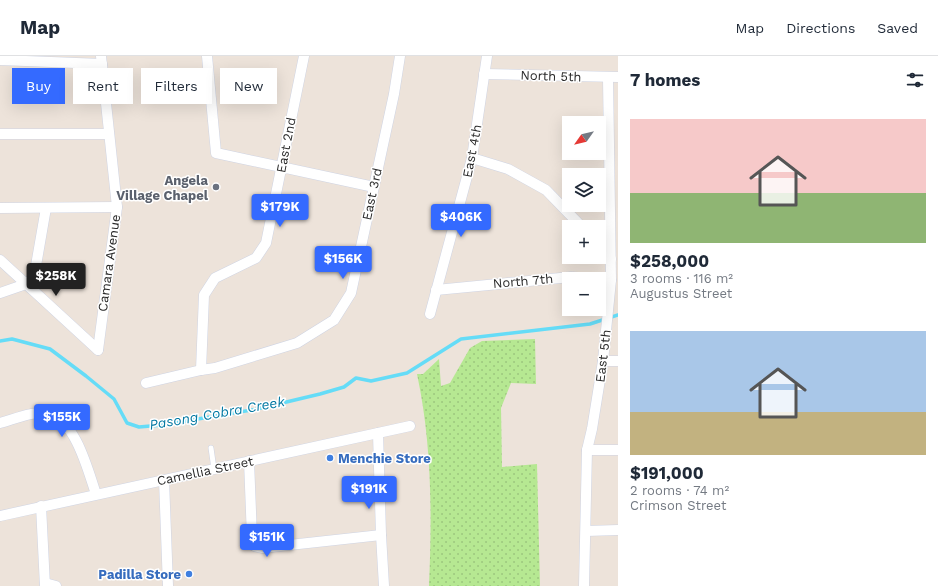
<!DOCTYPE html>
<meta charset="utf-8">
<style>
:root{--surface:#fff;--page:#f6f6f7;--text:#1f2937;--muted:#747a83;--line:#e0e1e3;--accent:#346aff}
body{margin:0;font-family:"Work Sans",sans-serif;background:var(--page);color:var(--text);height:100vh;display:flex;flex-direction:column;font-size:15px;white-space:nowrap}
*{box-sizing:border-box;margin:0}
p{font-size:13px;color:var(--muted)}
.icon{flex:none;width:22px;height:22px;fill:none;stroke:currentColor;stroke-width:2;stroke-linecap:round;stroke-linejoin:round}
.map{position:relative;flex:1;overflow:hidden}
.sheet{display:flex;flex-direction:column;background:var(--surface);width:320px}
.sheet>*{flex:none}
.banner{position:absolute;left:12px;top:12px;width:380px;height:36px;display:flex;gap:8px}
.needle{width:26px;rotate:236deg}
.fabs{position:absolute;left:562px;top:60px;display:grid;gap:8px}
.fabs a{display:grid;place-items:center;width:44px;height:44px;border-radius:0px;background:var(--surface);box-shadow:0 4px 16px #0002;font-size:20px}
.price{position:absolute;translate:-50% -34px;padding:0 9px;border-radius:4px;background:var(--accent);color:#fff;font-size:13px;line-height:26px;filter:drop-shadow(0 1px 2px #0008)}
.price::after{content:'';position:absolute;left:50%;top:24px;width:12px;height:9px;margin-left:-6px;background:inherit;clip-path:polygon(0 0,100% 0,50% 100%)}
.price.active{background:#222;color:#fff}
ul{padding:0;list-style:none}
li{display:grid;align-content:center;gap:8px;height:212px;padding:0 12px}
li span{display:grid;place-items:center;height:124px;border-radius:0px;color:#555}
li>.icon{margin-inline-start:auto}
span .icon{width:72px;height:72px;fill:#fffc;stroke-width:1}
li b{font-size:17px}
h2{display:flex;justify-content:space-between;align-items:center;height:48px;padding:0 12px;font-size:17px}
.chip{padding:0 14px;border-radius:0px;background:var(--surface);box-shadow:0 4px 16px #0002;font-size:14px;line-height:36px}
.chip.active{background:var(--accent);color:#fff}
header{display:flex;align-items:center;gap:24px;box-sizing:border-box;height:56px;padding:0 20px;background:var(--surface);border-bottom:1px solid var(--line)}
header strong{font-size:19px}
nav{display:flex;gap:22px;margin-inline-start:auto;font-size:14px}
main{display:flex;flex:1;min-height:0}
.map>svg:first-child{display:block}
.grass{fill:url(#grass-dots)}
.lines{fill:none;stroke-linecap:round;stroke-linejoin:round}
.stream{stroke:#65dcf7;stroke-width:3.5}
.service-casing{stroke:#cfd4e3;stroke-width:6}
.minor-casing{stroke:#cfd4e3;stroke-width:11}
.service{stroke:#fff;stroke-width:5}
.minor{stroke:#fff;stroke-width:10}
.worship-dot{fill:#6b7280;stroke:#fff;stroke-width:1.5}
.shop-dot{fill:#3f7fe0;stroke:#fff;stroke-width:1.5}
.labels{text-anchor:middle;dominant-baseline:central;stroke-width:3;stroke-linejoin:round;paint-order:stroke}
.street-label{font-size:13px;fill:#292929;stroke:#fff}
.worship-label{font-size:13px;font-weight:bold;fill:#5b616d;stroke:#fff;text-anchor:end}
.shop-label{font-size:13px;font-weight:bold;fill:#366cbe;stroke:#fff;text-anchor:start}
.water-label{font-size:14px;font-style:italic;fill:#0479a3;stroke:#fff}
</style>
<header>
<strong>Map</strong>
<nav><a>Map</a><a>Directions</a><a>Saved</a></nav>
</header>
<main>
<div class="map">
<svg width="618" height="530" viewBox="0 0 618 530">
<defs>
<pattern id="grass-dots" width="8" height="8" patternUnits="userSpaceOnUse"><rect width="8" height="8" fill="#b6e892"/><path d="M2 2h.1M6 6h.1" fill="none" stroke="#9cc77e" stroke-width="1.8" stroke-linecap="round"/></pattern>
</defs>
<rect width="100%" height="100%" fill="#ede3da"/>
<path class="grass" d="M535,283l1,45 -25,-1 -10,25 1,59 35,-3 3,122h-111c3,-71 3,-142 -12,-212h6l16,-15 2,27 9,-3 20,-35 12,-7z"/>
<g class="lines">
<path class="stream" d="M0,285l12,-2 38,10 36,27 28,23 13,24 12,4 23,-2 95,-16 63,-15 24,-7 12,-9 15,3 36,-8 54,-34 129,-15 28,-9"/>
<g class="service-casing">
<path id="service" d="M211,392l3,21"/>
</g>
<g class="minor-casing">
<g id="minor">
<path d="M207,0l9,97 158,34"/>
<path d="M0,4l102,4"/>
<path d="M484,18l134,3"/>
<path d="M0,78h109"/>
<path d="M472,102l36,11 38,21 36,37"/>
<path d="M0,152l117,-1"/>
<path d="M599,189l12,14"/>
<path d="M0,204l98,90"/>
<path d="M436,234l135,-13 40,3"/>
<path d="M0,237l26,-9 8,-7 12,-69"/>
<path d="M430,258l42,-156 15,-102"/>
<path d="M98,294l19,-143 -16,-151"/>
<path d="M603,305h15"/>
<path d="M201,314l3,-75 11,-17 41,-20 10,-15 38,-187"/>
<path d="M146,327l55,-13 14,-2 82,-25 37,-23 17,-27 43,-199 6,-38"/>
<path d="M0,367c15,-4 34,-13 49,-9 27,7 39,57 47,80"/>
<path d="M378,377l3,102 3,51"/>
<path d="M587,394h31"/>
<path d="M249,405l3,76 2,9 8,2 119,-13"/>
<path d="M164,424l4,106"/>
<path d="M41,450l4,80"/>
<path d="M0,460l410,-90"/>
<path d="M586,475l32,-1"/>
<path d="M45,527l11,3"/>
<path d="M584,530l3,-136 5,-21 11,-68 8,-81 -3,-202"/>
</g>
</g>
<use href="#service" class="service"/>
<use href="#minor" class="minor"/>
</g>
<circle class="worship-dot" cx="216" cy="131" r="4"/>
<g class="shop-dot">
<circle cx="330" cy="402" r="4"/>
<circle cx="189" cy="518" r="4"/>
</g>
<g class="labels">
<g class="street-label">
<text transform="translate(551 20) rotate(2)">North 5th</text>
<text transform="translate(286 89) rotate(-79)">East 2nd</text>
<text transform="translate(472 95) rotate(-79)">East 4th</text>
<text transform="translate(372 138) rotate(-78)">East 3rd</text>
<text transform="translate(109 207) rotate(-82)">Camara Avenue</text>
<text transform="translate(523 225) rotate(-5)">North 7th</text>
<text transform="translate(603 300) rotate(-83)">East 5th</text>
<text transform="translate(205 415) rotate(-12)">Camellia Street</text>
</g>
<g class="worship-label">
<text x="208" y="124">Angela<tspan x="208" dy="15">Village Chapel</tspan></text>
</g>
<g class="shop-label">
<text x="338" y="402">Menchie Store</text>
<text x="181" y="518" text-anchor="end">Padilla Store</text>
</g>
<g class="water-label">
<text transform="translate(217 357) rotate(-10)">Pasong Cobra Creek</text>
</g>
</g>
</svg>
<div class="fabs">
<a><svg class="needle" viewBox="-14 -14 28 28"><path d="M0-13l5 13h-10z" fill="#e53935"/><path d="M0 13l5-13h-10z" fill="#747a83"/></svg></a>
<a><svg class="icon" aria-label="layers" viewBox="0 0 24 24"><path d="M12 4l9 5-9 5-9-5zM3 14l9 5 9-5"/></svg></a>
<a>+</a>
<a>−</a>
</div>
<b class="price" style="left:280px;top:172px">$179K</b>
<b class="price" style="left:461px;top:182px">$406K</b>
<b class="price" style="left:343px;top:224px">$156K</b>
<b class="price active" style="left:56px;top:241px">$258K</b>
<b class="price" style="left:62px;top:382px">$155K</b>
<b class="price" style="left:369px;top:454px">$191K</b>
<b class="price" style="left:267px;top:502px">$151K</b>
<div class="banner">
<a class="chip active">Buy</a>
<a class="chip">Rent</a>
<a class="chip">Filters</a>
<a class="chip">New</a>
</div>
</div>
<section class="sheet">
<h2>7 homes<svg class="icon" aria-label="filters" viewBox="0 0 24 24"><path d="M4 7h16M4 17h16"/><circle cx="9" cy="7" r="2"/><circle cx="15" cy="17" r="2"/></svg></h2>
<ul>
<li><span style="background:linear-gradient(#f6c9c9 60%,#8fb573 0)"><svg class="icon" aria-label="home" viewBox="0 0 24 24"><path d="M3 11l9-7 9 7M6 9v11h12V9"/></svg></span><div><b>$258,000</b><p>3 rooms · 116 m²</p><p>Augustus Street</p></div></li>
<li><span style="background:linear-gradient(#a9c7e8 65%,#c2b280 0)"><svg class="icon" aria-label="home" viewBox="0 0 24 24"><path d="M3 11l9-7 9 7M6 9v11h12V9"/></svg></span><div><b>$191,000</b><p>2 rooms · 74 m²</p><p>Crimson Street</p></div></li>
</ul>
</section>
</main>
